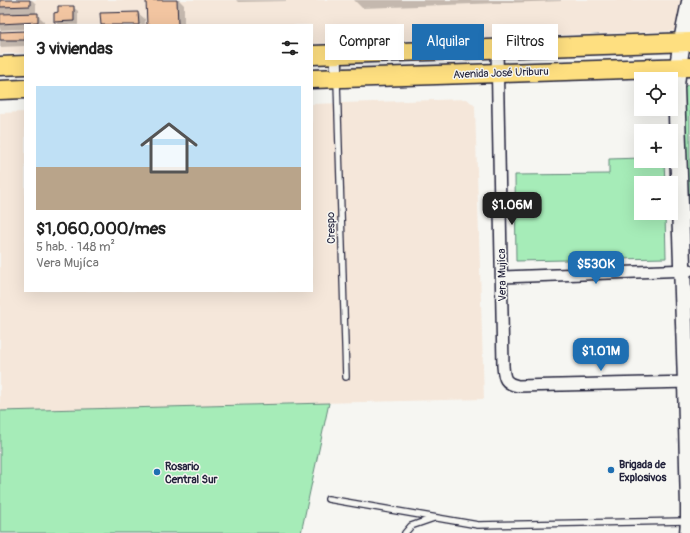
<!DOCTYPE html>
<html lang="es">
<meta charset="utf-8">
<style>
:root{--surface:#fff;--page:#f2f2f2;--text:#222;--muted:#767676;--accent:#1f6fb2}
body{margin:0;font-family:Pangolin,sans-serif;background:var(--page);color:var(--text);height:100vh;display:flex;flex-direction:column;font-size:15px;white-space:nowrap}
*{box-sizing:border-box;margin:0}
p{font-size:13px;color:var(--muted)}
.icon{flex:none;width:22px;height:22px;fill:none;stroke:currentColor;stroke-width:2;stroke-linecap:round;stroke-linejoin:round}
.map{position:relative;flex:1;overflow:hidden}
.drawer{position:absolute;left:24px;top:24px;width:289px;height:268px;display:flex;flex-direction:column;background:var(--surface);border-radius:0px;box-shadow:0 4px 16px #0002}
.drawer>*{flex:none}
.banner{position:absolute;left:325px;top:24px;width:305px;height:36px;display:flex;gap:8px}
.fabs{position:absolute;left:634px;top:72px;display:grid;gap:8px}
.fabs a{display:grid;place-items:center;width:44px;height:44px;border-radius:0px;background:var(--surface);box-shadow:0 4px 16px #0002;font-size:20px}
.price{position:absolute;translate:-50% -34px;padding:0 9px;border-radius:8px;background:var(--accent);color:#fff;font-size:13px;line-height:26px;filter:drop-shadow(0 1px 2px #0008)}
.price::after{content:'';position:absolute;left:50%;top:24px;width:12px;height:9px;margin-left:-6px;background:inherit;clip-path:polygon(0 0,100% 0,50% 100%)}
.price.on{background:#222;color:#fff}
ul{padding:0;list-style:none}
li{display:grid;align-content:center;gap:8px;height:212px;padding:0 12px}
li span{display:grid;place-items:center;height:124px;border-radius:0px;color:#555}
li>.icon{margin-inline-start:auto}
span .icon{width:72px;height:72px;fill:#fffc;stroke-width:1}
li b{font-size:17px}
h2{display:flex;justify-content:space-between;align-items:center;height:48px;padding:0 12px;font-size:17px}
.chip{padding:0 14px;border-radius:0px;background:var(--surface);box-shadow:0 4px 16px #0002;font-size:14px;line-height:36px}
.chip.on{background:var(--accent);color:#fff}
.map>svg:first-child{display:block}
.built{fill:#f5e7da}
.green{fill:#a6ecb8;stroke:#64877a}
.shadow{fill:#0003}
.building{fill:#f2c5a1;stroke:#22223b}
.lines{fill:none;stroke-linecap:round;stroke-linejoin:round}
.lane-casing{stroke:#22223b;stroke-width:8}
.street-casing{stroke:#22223b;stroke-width:14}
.secondary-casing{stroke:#22223b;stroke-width:19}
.primary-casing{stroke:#22223b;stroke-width:21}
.lane{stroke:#f6f6f2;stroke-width:5.5}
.street{stroke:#f6f6f2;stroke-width:11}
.secondary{stroke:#f6f6f2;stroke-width:16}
.primary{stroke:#fedf80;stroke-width:18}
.poi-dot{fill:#1f6fb2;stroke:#f6f6f2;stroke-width:1.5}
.labels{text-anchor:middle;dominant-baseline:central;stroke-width:3;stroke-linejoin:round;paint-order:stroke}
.street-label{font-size:11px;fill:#22223b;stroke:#f6f6f2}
.poi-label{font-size:11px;font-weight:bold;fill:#22223b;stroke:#f6f6f2;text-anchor:start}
</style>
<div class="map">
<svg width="690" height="533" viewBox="0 0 690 533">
<rect width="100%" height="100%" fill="#f6f6f2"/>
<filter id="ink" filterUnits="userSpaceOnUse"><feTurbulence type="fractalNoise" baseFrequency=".025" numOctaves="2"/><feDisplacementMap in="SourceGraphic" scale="8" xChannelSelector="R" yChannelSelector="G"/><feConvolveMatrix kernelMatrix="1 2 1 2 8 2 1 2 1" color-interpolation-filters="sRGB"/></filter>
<g filter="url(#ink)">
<g class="built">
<path d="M0,0h686l-6,31 -368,13v-19h-287v28l-25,1z"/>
<path d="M467,99l8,7 9,293 -484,12v-298l25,-1v179h287v-187z"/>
</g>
<g class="green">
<path d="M687,85h3v168l-2,-2 -6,-158 2,-5z"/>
<path d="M641,158v3h23l1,22h-24v30h24l1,45 -150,3 -1,-86 94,-1v-15z"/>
<path d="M329,403l-28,130h-301v-122z"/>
</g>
<g class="shadow">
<path d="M0,0h32l4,4v10l8,7v4h-19v4l-25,1v-15l23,-1v-1h-23z"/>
<path d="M147,0h32l5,5v20h-36z"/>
<path d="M236,0h50v1l-48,1z"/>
<path d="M354,0h207v1l-199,7z"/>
<path d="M73,7l5,4v14h-19l-4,-4z"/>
<path d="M138,13l7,6v6h-43z"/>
<path d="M25,32v14l-25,1v-14z"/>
</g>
<g class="building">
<path d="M0,0h30v6l-30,1z"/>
<path d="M146,0h31l1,25h-31z"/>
<path d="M58,6h16v15l-20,1v-9l4,-1z"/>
<path d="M138,12l1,13h-38l-1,-12z"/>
<path d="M38,13v9l-38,2v-10z"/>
<path d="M25,31v9h-25v-8z"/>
</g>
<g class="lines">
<g class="lane-casing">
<g id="lane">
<path d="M337,81l9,296"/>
<path d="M328,499l150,26 209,-4"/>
<path d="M405,533l6,-7 23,-8"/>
</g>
</g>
<g class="street-casing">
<g id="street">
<path d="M497,49l6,317c1,13 2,17 15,20l172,-4"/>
<path d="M336,54l1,25"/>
<path d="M502,277l187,-7"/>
</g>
</g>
<g class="secondary-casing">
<path id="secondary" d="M688,533l1,-12v-14l-3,-125 -10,-295c2,-29 8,-57 14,-85"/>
</g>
<g class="primary-casing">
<g id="primary">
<path d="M312,55l378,-13"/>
<path d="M0,66l25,-1"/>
<path d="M312,79l378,-12"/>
<path d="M0,90l25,-1"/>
</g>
</g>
<use href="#lane" class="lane"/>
<use href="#street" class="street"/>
<use href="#secondary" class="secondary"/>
<use href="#primary" class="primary"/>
</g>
</g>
<g class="poi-dot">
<circle cx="611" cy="470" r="4"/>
<circle cx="157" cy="472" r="4"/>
</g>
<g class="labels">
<g class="street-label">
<text transform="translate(501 73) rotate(-2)">Avenida José Uriburu</text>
<text transform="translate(331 228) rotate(-92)">Crespo</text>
<text transform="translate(502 275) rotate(-91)">Vera Mujíca</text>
</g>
<g class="poi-label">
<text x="619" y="464">Brigada de<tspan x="619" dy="13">Explosivos</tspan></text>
<text x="165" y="466">Rosario<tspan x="165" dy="13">Central Sur</tspan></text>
</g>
</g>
</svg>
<div class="fabs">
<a><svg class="icon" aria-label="locate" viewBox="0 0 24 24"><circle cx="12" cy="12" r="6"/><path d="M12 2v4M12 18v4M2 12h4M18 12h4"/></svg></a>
<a>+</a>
<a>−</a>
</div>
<b class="price on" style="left:512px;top:226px">$1.06M</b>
<b class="price" style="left:596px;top:285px">$530K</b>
<b class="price" style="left:601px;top:372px">$1.01M</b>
<div class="banner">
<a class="chip">Comprar</a>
<a class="chip on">Alquilar</a>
<a class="chip">Filtros</a>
</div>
<section class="drawer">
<h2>3 viviendas<svg class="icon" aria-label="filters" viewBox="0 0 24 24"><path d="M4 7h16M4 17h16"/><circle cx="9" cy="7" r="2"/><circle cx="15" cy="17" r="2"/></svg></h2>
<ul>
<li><span style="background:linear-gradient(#bfe0f5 65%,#b9a48a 0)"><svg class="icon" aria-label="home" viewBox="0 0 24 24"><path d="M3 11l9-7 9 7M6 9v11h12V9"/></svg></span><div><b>$1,060,000/mes</b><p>5 hab. · 148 m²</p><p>Vera Mujíca</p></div></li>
</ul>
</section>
</div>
